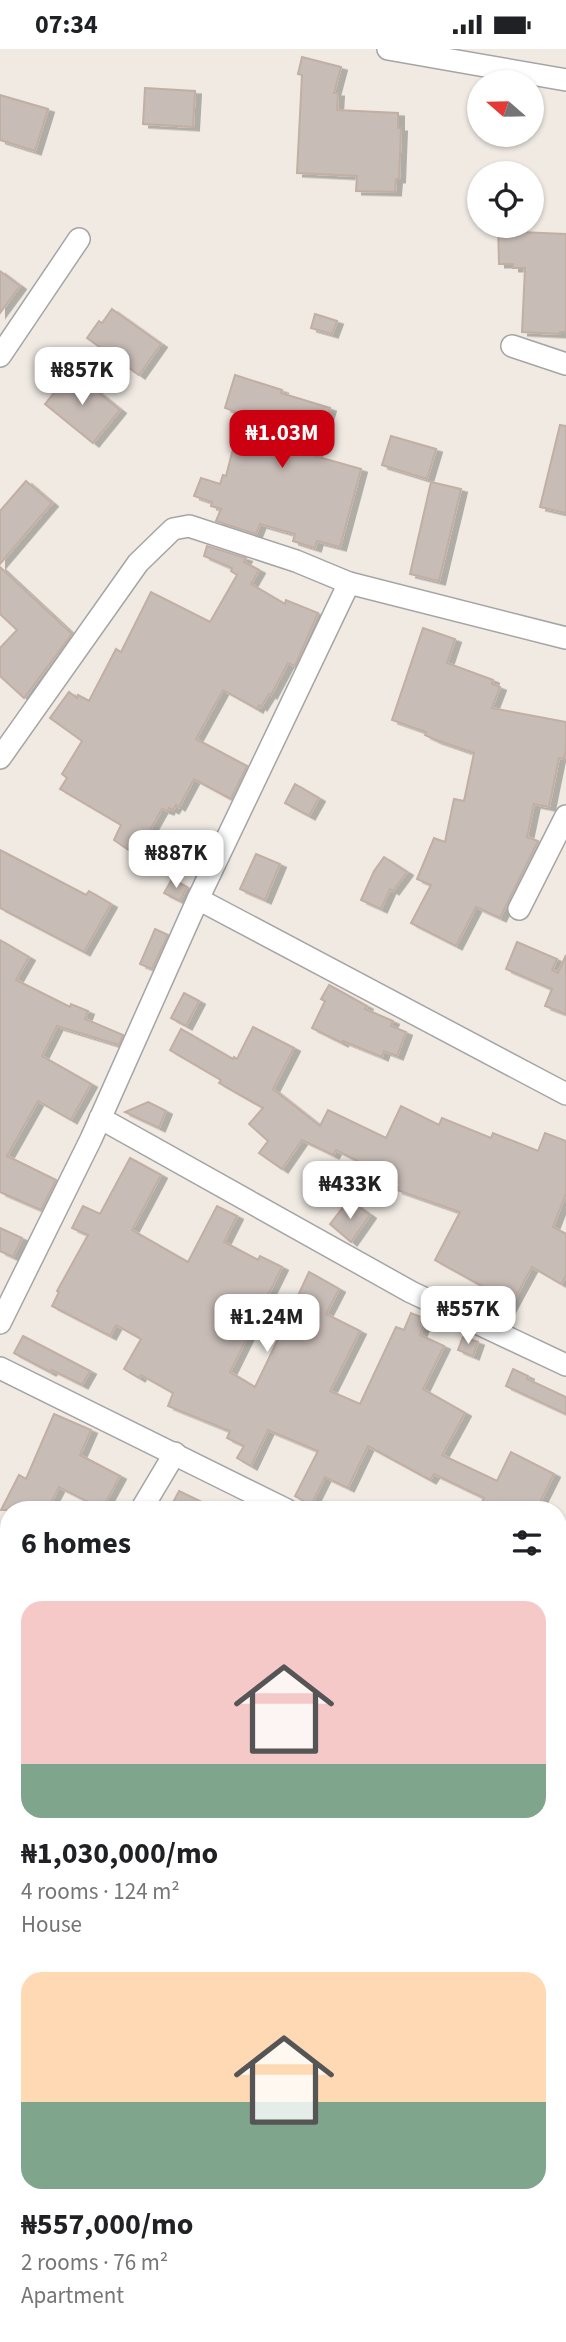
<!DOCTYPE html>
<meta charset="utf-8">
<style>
:root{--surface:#fff;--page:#f6f6f6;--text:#202124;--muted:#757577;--accent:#cb0010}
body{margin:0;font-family:"Source Sans 3",sans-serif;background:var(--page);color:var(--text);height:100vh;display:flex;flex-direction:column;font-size:26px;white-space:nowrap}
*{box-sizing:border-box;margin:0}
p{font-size:23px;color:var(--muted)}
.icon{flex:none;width:38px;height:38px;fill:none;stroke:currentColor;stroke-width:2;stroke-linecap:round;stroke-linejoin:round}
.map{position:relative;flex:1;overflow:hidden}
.sheet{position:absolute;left:0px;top:1452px;width:567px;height:842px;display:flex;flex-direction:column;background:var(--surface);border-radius:28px 28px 0 0;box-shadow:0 2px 5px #0004}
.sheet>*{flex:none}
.needle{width:46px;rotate:290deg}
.tools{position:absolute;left:467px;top:21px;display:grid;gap:14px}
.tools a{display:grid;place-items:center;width:77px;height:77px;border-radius:50%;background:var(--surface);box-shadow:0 2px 5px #0004;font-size:35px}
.price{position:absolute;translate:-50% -60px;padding:0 16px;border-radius:14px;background:#fff;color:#222;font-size:23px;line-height:46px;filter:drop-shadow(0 2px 4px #0008)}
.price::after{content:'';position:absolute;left:50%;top:42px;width:21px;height:16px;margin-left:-10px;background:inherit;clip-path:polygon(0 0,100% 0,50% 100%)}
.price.selected{background:var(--accent);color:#fff}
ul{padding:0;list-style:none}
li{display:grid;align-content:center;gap:14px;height:371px;padding:0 21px}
li span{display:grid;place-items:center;height:217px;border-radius:21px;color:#555}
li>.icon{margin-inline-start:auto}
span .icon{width:126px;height:126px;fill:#fffc;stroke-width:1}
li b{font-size:30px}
h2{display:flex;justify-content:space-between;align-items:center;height:84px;padding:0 21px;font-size:30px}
.status{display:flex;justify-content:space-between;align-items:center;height:49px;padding:0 35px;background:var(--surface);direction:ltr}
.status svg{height:19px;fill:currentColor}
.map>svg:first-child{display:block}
.building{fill:#c8bcb6;stroke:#c2afa4;stroke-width:2;filter:url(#shadow)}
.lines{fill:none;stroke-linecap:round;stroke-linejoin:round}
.minor-casing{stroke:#a5a5a5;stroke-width:24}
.minor{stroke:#fff;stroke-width:21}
</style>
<div class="status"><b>07:34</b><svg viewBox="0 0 49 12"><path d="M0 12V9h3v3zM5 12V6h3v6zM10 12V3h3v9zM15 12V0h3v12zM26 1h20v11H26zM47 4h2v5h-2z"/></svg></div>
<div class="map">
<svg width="566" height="2293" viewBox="0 0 566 2293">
<defs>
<filter id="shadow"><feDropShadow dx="6" dy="3.5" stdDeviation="0" flood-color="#0004"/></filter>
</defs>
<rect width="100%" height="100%" fill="#f0eae3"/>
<g class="building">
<path d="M302,8l39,10 -7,26h4l-1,17 61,3v15h3l-2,51h-3l-1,13 -39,-1 1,-15 -60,-3 5,-98 -4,-1z"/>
<path d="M145,39l50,3 -2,36 -50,-3z"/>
<path d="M0,46l48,14 -13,42 -35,-11z"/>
<path d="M498,177h22v6l46,2v98h-6v2l-38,-2 3,-64h-12v-4h-14z"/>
<path d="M0,222l20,15 -20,27z"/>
<path d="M112,260l49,35 -22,31 -52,-37 12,-17 3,2z"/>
<path d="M315,265l22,7 -5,13 -21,-6z"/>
<path d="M72,322l48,39 -27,33 -48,-39 9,-11 -2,-2 9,-11 2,2z"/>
<path d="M235,326l47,15 -1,3 49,15 -15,48 46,13 -21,78 -23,-6 -2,7 -22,-7 2,-7 -35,-10 -4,10 -40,-13 5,-12 -10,-3 1,-4 -18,-6 7,-18 19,6 3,-9 3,1 16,-62 -17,-6z"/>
<path d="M560,376l6,1v87l-26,-6z"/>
<path d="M391,387l45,13 -9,30 -45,-14z"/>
<path d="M26,432l26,22 -52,61v-53z"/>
<path d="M431,433l30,7 -22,92 -29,-7z"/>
<path d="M207,497l39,12 -2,4 15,8 -8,14 34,20 1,-4 32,13 -23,53 -7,-3 -17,32 -2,-1 -8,13 -2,-2 -2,4 -34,-19 -27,49 51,27 -16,33 -37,-20 -15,28 -3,-2 -3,5 -4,-2 -1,3 -6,-2 -26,46 -22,-15 7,-15 -61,-36 7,-11 -5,-4 20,-33 -32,-23 19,-26 8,6 1,-3 11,6 27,-52 5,3 30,-60 59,30 27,-47 -6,-4 1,-3 -28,-12z"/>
<path d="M0,518l72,67 -48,64 -24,-22v-28l17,-18 -17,-16z"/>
<path d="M423,579l32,11 -8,24 46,17 -1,4 8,3 -8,21 74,14v28l-2,9 -5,-1 -10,49 -15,-3 -7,33 11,4 -38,77 -24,-11 -20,39 -45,-23 20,-38 -14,-6 17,-41 11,4 9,-43 10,2 10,-48 -38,-13 -11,-5 1,-3 -34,-12z"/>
<path d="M295,735l24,14 -10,18 -24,-13z"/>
<path d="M0,801l86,45 3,-4 22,13 -27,48 -84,-44z"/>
<path d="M256,805l24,10 -15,36 -25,-11z"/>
<path d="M384,808l23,15 -14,19 -3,-2 -9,20 -20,-9 13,-29z"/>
<path d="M172,830l15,8 -7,14 -16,-8z"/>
<path d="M155,880l13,6 -16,34 -12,-5z"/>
<path d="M0,891l29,17 -13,23 54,27 1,-3 17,7 -3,8 38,16 -4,10 -62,-19 -15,30 49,28 -20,36 -33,-19 -31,55 49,24 -15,30 -41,-18z"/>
<path d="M517,893l40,17 -5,11 6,3 8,-18v59l-21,-8 7,-17 -46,-20z"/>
<path d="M329,936l38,21 -2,3 28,12 -2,5 15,6 -9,24 -13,-5 -2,6 -39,-16 -1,2 -30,-15 13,-27 -4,-2z"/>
<path d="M184,944l15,8 -13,25 -15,-8z"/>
<path d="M253,978l41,21 -21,41 47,37 8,-16 58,28 15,-32 38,19 3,-7 49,20 2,-5 45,18 7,-18 21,8v52l-13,34 13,7v42l-5,8 -29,-17 -26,48 -31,-16 7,-13 -47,-26 25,-48 -63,-22 1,-2 -42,-28 -20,-10 -3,5 -31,-15 -20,29 -23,-16 9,-12 -19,-17 14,-16 -44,-25 2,-3 -51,-30 11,-21 52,30 1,-2 3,2z"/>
<path d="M148,1053l18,9 -7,17 -34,-16z"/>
<path d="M130,1109l31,17 -29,55 56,32 29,-56 20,10 -13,26 34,18 2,-4 22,11 -52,105 25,15 27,-56 14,7 15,-28 -16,-8 14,-30 30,17 -13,25 34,17 -30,60 30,13 36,-77 8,3 7,-17 15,6 -6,16 24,11 -21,43 42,24 -23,42 55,26 14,-29 43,22 -18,36h-58l6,-12 -50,-24 -4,6 -62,-34 -20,42 -23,-11 -14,28 -16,-9 23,-45 -50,-21 -17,36 -14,-8 7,-12 -17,-8 3,-7 -62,-25 5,-13 -32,-18 -2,3 -15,-9 17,-30 -25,-14 -6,11 -58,-30 7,-14 -2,-1 31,-56 -16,-7 11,-22 17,8z"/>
<path d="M347,1153l6,4 2,-2 15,11 -19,27 -21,-18z"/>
<path d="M0,1179l22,10 -9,19 -13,-6z"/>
<path d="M23,1287l67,35 -8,14 -30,-15 -2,2 -36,-19z"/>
<path d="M463,1288l15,5 -5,14 -15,-6z"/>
<path d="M513,1320l15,7 -1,3 39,18v17l-60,-28z"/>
<path d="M54,1365l37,16 -11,25 40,21 -18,33 -43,-22 -12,23h-46l18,-35 7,4z"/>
<path d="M179,1442l39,19h-49z"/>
</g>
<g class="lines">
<g class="minor-casing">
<g id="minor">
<path d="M388,0l178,31"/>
<path d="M512,297l54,18"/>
<path d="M0,307l79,-117"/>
<path d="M0,709l138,-195 35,-34 16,-3 107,35 53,22 217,55"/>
<path d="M198,850l368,195"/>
<path d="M519,860l47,-93"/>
<path d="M100,1069l311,174 155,73"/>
<path d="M0,1274l91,-184 107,-240 151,-316"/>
<path d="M0,1319l287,142"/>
<path d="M141,1461l34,-57"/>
<path d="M0,1583l9,-2"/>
<path d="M558,1608l8,4"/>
<path d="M0,1736l9,-16"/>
<path d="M558,1773l8,-13"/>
<path d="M0,2250l9,-14"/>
<path d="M285,2293l4,-7"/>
<path d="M400,2293l4,-7"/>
<path d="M500,2293l4,-7"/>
</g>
</g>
<use href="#minor" class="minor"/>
</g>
</svg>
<div class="tools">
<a><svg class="needle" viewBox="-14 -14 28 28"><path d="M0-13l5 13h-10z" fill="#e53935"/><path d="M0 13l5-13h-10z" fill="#757577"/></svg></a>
<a><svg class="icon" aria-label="locate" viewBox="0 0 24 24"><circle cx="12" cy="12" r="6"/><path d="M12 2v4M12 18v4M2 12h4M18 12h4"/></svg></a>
</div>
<b class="price" style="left:82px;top:358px">₦857K</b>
<b class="price selected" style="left:282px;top:421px">₦1.03M</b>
<b class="price" style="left:176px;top:841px">₦887K</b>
<b class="price" style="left:350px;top:1172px">₦433K</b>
<b class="price" style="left:468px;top:1297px">₦557K</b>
<b class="price" style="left:267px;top:1305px">₦1.24M</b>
<section class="sheet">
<h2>6 homes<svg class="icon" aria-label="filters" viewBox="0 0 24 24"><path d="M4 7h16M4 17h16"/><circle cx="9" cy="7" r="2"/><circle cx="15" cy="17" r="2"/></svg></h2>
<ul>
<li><span style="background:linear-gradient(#f6c9c9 75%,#7fa58c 0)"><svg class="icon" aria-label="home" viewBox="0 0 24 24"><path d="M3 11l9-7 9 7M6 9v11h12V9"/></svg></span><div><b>₦1,030,000/mo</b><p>4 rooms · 124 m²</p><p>House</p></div></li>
<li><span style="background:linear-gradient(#ffd9b3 60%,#7fa58c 0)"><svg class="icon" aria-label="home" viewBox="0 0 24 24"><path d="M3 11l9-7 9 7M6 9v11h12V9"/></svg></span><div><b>₦557,000/mo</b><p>2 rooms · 76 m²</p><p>Apartment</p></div></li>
</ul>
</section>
</div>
